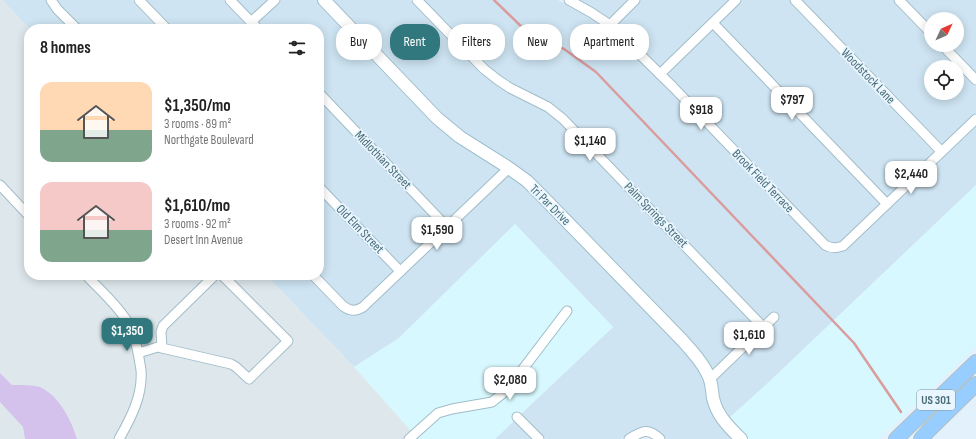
<!DOCTYPE html>
<meta charset="utf-8">
<style>
:root{--surface:#fff;--page:#f6f6f6;--text:#222;--muted:#767676;--accent:#30787e}
body{margin:0;font-family:"Sofia Sans Condensed",sans-serif;background:var(--page);color:var(--text);height:100vh;display:flex;flex-direction:column;font-size:15px;white-space:nowrap}
*{box-sizing:border-box;margin:0}
p{font-size:13px;color:var(--muted)}
.icon{flex:none;width:22px;height:22px;fill:none;stroke:currentColor;stroke-width:2;stroke-linecap:round;stroke-linejoin:round}
.map{position:relative;flex:1;overflow:hidden}
.side{position:absolute;left:24px;top:24px;width:300px;height:256px;display:flex;flex-direction:column;background:var(--surface);border-radius:16px;box-shadow:0 2px 10px #0003}
.side>*{flex:none}
.banner{position:absolute;left:336px;top:24px;width:380px;height:36px;display:flex;gap:8px}
.needle{width:26px;rotate:46deg}
.fabs{position:absolute;left:924px;top:12px;display:grid;gap:8px}
.fabs a{display:grid;place-items:center;width:40px;height:40px;border-radius:50%;background:var(--surface);box-shadow:0 2px 10px #0003;font-size:20px}
.price{position:absolute;translate:-50% -34px;padding:0 9px;border-radius:8px;background:#fff;color:#222;font-size:13px;line-height:26px;filter:drop-shadow(0 1px 2px #0008)}
.price::after{content:'';position:absolute;left:50%;top:24px;width:12px;height:9px;margin-left:-6px;background:inherit;clip-path:polygon(0 0,100% 0,50% 100%)}
.price.current{background:var(--accent);color:#fff}
ul{padding:0;list-style:none}
li{display:flex;align-items:center;gap:12px;height:100px;padding:0 16px}
li span{display:grid;place-items:center;flex:none;width:112px;height:80px;border-radius:12px;color:#555}
li>.icon{margin-inline-start:auto}
span .icon{width:48px;height:48px;fill:#fffc;stroke-width:1}
li b{font-size:17px}
h2{display:flex;justify-content:space-between;align-items:center;height:48px;padding:0 16px;font-size:17px}
.tag{padding:0 14px;border-radius:16px;background:var(--surface);box-shadow:0 2px 10px #0003;font-size:14px;line-height:36px}
.tag.current{background:var(--accent);color:#fff}
.map>svg:first-child{display:block}
.residential{fill:#cee4f2;fill-rule:evenodd}
.commercial{fill:#d6f8fe}
.industrial{fill:#dee8ec}
.green{fill:#d4c1ec}
.lines{fill:none;stroke-linecap:round;stroke-linejoin:round}
.stream{stroke:#da9c9c;stroke-width:2.5}
.street-casing{stroke:#a1bdc8;stroke-width:11}
.secondary-casing{stroke:#9fbfcc;stroke-width:14}
.primary-casing{stroke:#aebfc3;stroke-width:16}
.street{stroke:#fff;stroke-width:9}
.secondary{stroke:#fff;stroke-width:12}
.primary{stroke:#98ceff;stroke-width:14}
.labels{text-anchor:middle;dominant-baseline:central;stroke-width:3.5;stroke-linejoin:round;paint-order:stroke}
.shield{fill:#eaf6ff;stroke:#7996a0;stroke-width:1}
.shield-label{font-size:12px;font-weight:bold;fill:#486d77}
.street-label{font-size:13px;fill:#486d77;stroke:#eaf6ff}
</style>
<div class="map">
<svg width="976" height="439" viewBox="0 0 976 439">
<rect width="100%" height="100%" fill="#e3f1fd"/>
<g class="residential">
<path d="M2,0h43l9,12 16,17h-40z"/>
<path d="M56,0h76l28,29h-77z"/>
<path d="M145,0h78l28,29h-78z"/>
<path d="M236,0h33l-17,16z"/>
<path d="M281,0h36l117,121 68,48 -55,51 -128,-134v-57h-55l-6,-7z"/>
<path d="M330,0h80l71,73 14,11 12,8 38,19 15,11 197,205 -45,44 -166,-179 -71,-51 -35,-27z"/>
<path d="M423,0h135l31,17 18,11 63,63 152,157 8,5h7l8,-3 131,-126v61l-206,196 -42,38 -8,-13 -5,-26 65,-63 -5,-6 -11,10 -198,-205 -16,-13 -37,-19 -12,-8 -13,-10z"/>
<path d="M579,0h50l-19,19z"/>
<path d="M641,0h89l-70,68 -44,-43z"/>
<path d="M742,0h47l146,152 -48,46 -168,-175z"/>
<path d="M802,0h91l38,40v5h5l40,42v26l-34,32zM931,67h26v26h-26z"/>
<path d="M906,0h69l1,1v72l-27,-28h8v-26h-26v7z"/>
<path d="M713,29l168,175 -40,38 -4,2 -5,-1 -4,-1 -162,-168z"/>
<path d="M319,100l121,127 -39,38 -82,-85z"/>
<path d="M509,174l14,10 155,159 23,28 34,68h-68l-10,-9 -5,-3h-7l-10,4 -14,8h-75l-25,-25 92,-87 -98,-103 -116,114 -45,29 -88,-92h40l33,35 6,3 3,1 1,2h6l1,-1 4,-1 6,-4z"/>
<path d="M319,194l75,78 -34,32 -7,2h-3l-4,-3 -27,-28z"/>
<path d="M514,421l19,18h-38z"/>
</g>
<g class="commercial">
<path d="M976,185v161l-97,93h-131l-20,-20 42,-38z"/>
<path d="M515,224l98,103 -92,87 -3,-3 -7,6 3,4 -19,18h-77l-1,-1 23,-21 12,-4 43,-8 15,-11 63,-84 -7,-5 -62,82 -13,11 -40,7 -14,4 -26,22 -57,-64 45,-29z"/>
</g>
<g class="industrial">
<path d="M0,0h2l28,29h-1v180l-29,-30z"/>
<path d="M0,192l29,30v53h50l34,35 8,11 7,12 3,8 6,29 -1,16 -3,13 -6,17 -12,23h-38l-10,-23 -28,-29 -27,-2 -12,-12z"/>
<path d="M92,275h117l-52,56v12l-16,4 -2,-10 -3,-9 -7,-13 -9,-11z"/>
<path d="M229,275h37l88,92 57,64 -8,8h-279l11,-20 7,-18 3,-14 1,-14 -3,-17 15,-4h3l68,16 4,3 13,12 6,-1 39,-38v-6z"/>
<path d="M218,278l64,64 -33,31 -10,-9 -6,-4 -67,-17 -1,-11 2,-4z"/>
<path d="M0,402l23,25 2,12h-25z"/>
</g>
<path class="green" d="M0,373l12,12c7,0 21,0 28,2 19,9 31,32 37,52h-52l-2,-12 -23,-25z"/>
<g class="lines">
<path class="stream" d="M494,0l34,33 36,16 32,23 258,271 47,69"/>
<g class="street-casing">
<g id="street">
<path d="M51,0l6,9 20,20"/>
<path d="M139,0l28,29"/>
<path d="M230,0l28,29"/>
<path d="M417,0l67,69 14,11 12,8 38,19 15,12 200,208"/>
<path d="M569,0l23,13 18,12 63,62 152,158c7,4 11,3 18,1l133,-127"/>
<path d="M795,0l146,151"/>
<path d="M899,0l32,33"/>
<path d="M251,22l24,-22"/>
<path d="M713,23l174,181"/>
<path d="M610,25l25,-25"/>
<path d="M942,45l34,35"/>
<path d="M660,74l76,-74"/>
<path d="M319,93l128,134"/>
<path d="M0,185l29,31"/>
<path d="M319,187l81,84"/>
<path d="M86,275c13,14 28,27 39,43 7,10 10,22 13,34 1,6 2,12 3,18 2,25 -10,48 -22,69"/>
<path d="M215,275l-52,51 -2,6 1,16 69,16 5,3 13,12 39,-38 -66,-66"/>
<path d="M313,275l30,31c7,5 12,6 20,1l146,-139"/>
<path d="M138,353l20,-6 4,1"/>
<path d="M710,379l64,-62"/>
<path d="M517,417l22,22"/>
<path d="M409,439l29,-26 14,-4 40,-7 15,-12 60,-79"/>
<path d="M629,439c13,-8 19,-12 31,0"/>
</g>
</g>
<g class="secondary-casing">
<path id="secondary" d="M324,0l113,118 23,19 49,31 18,13 15,15 140,144c10,11 21,23 27,37 3,7 3,15 4,21 4,18 16,29 28,41"/>
</g>
<g class="primary-casing">
<g id="primary">
<path d="M896,439l80,-77"/>
<path d="M921,439l8,-9 47,-46"/>
</g>
</g>
<use href="#street" class="street"/>
<use href="#secondary" class="secondary"/>
<use href="#primary" class="primary"/>
</g>
<g class="labels">
<rect class="shield" x="917" y="390" width="38" height="20" rx="3"/>
<g class="shield-label">
<text x="936" y="400">US 301</text>
</g>
<g class="street-label">
<text transform="translate(868 76) rotate(46)">Woodstock Lane</text>
<text transform="translate(383 160) rotate(46)">Midlothian Street</text>
<text transform="translate(763 181) rotate(46)">Brook Field Terrace</text>
<text transform="translate(550 205) rotate(45)">Tri Par Drive</text>
<text transform="translate(656 215) rotate(46)">Palm Springs Street</text>
<text transform="translate(360 229) rotate(46)">Old Elm Street</text>
</g>
</g>
</svg>
<div class="fabs">
<a><svg class="needle" viewBox="-14 -14 28 28"><path d="M0-13l5 13h-10z" fill="#e53935"/><path d="M0 13l5-13h-10z" fill="#767676"/></svg></a>
<a><svg class="icon" aria-label="locate" viewBox="0 0 24 24"><circle cx="12" cy="12" r="6"/><path d="M12 2v4M12 18v4M2 12h4M18 12h4"/></svg></a>
</div>
<b class="price" style="left:792px;top:121px">$797</b>
<b class="price" style="left:701px;top:131px">$918</b>
<b class="price" style="left:590px;top:162px">$1,140</b>
<b class="price" style="left:911px;top:195px">$2,440</b>
<b class="price" style="left:437px;top:251px">$1,590</b>
<b class="price current" style="left:127px;top:352px">$1,350</b>
<b class="price" style="left:749px;top:356px">$1,610</b>
<b class="price" style="left:510px;top:401px">$2,080</b>
<div class="banner">
<a class="tag">Buy</a>
<a class="tag current">Rent</a>
<a class="tag">Filters</a>
<a class="tag">New</a>
<a class="tag">Apartment</a>
</div>
<section class="side">
<h2>8 homes<svg class="icon" aria-label="filters" viewBox="0 0 24 24"><path d="M4 7h16M4 17h16"/><circle cx="9" cy="7" r="2"/><circle cx="15" cy="17" r="2"/></svg></h2>
<ul>
<li><span style="background:linear-gradient(#ffd9b3 60%,#7fa58c 0)"><svg class="icon" aria-label="home" viewBox="0 0 24 24"><path d="M3 11l9-7 9 7M6 9v11h12V9"/></svg></span><div><b>$1,350/mo</b><p>3 rooms · 89 m²</p><p>Northgate Boulevard</p></div></li>
<li><span style="background:linear-gradient(#f6c9c9 60%,#7fa58c 0)"><svg class="icon" aria-label="home" viewBox="0 0 24 24"><path d="M3 11l9-7 9 7M6 9v11h12V9"/></svg></span><div><b>$1,610/mo</b><p>3 rooms · 92 m²</p><p>Desert Inn Avenue</p></div></li>
</ul>
</section>
</div>
